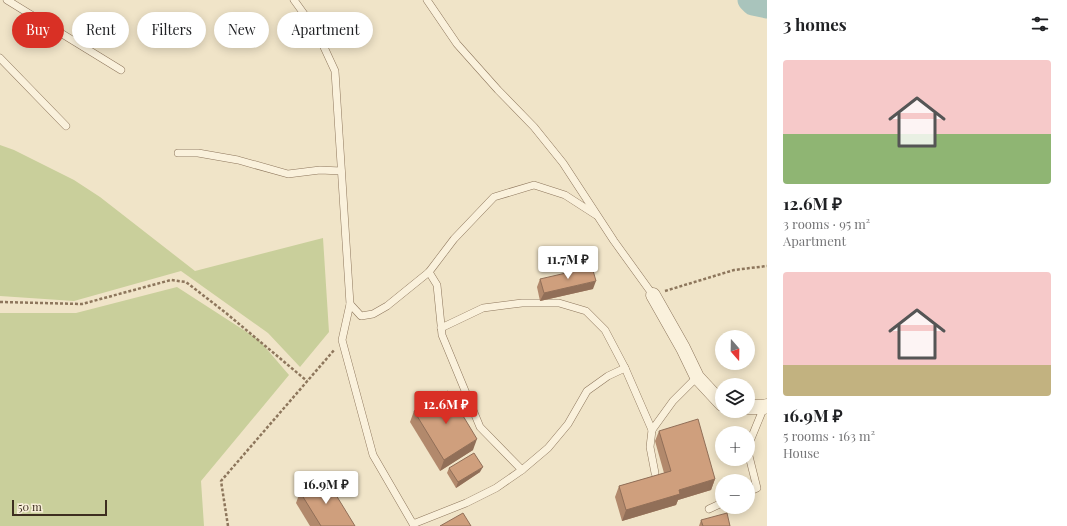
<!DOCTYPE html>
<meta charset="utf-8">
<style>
:root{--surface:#fff;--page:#f2f2f2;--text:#202124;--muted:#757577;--accent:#d93025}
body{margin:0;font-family:"Playfair Display",serif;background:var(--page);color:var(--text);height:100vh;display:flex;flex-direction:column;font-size:15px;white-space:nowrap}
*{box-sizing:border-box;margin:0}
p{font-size:13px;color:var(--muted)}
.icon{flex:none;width:22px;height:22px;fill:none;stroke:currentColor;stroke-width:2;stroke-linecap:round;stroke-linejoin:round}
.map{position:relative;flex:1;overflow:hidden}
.sheet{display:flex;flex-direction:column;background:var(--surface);width:300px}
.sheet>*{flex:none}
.guide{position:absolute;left:12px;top:12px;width:380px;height:36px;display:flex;gap:8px}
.needle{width:26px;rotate:160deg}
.fabs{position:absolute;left:715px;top:330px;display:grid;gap:8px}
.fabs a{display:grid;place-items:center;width:40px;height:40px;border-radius:50%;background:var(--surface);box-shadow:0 2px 10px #0003;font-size:20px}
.scale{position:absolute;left:12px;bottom:10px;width:95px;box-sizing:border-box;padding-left:4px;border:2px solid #3d2e20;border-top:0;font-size:11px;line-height:14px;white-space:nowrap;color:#3d2e20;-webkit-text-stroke:3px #f7eed8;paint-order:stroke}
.price{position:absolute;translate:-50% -34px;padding:0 9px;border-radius:4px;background:#fff;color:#222;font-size:13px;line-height:26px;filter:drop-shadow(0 1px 2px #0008)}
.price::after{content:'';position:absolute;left:50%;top:24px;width:12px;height:9px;margin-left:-6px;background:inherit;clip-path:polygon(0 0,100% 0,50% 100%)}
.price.on{background:var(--accent);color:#fff}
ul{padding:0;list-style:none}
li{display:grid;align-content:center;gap:8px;height:212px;padding:0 16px}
li span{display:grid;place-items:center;height:124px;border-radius:4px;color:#555}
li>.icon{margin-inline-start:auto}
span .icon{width:72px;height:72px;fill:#fffc;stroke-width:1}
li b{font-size:17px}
h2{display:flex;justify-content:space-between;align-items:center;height:48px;padding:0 16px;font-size:17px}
.chip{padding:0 14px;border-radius:18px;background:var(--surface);box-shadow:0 2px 10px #0003;font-size:14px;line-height:36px}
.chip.on{background:var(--accent);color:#fff}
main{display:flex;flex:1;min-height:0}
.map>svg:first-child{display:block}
.green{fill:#c9cf9b}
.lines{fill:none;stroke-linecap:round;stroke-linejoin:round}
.river{stroke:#a9c4bc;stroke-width:23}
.lane-casing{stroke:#8d765c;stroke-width:8}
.street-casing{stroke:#8d765c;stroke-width:15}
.path{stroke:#8d765c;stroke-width:2.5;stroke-dasharray:3 2;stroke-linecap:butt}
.lane{stroke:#faf1dc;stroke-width:7}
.street{stroke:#faf1dc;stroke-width:14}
.wall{fill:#b2896c}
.shaded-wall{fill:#916f58}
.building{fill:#cf9f7d;stroke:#916f58}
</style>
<main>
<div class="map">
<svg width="767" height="526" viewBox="0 0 767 526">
<rect width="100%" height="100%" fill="#f0e4c8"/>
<g class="green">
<path d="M0,145l14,5 60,30 26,17 95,74 128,-33 6,94 -29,35 -32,-34 -87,-62 -107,30 -74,-5z"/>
<path d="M177,287l82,53 30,35 -88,106 3,45h-204v-213h76z"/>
</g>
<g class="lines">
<path class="river" d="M749,0l4,4 14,3"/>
<g class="lane-casing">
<g id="lane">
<path d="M7,0l114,70"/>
<path d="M294,0l23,32 18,39 15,233 11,12 12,-2 14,-8 42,-34 25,-33 40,-42 40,-12 31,10 31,20"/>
<path d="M427,0l30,44 41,46 36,37 29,36 51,78 39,54"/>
<path d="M0,58l66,68"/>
<path d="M178,153h20l40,7 50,14 32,-4 21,1"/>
<path d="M429,272l8,13 5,50 38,92 42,43"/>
<path d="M350,304l-8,36 31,115 40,69 53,-21 30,-15 26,-18 26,-22 20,-24 19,-33 21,-15 17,-8"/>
<path d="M441,328l42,-20 39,-5h37l27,8 19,19 20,38 27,62"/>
<path d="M748,446l16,-39"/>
<path d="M748,452l9,36 -9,4"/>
<path d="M655,473l-5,-26 2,-17 21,-29 24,-24"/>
<path d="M709,509l13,-6"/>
</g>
</g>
<g class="street-casing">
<g id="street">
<path d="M653,295l30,53 14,29 25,27"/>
<path d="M748,407h16l3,-1"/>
</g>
</g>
<g class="path">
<path d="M665,291l69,-21 33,-4"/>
<path d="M0,302l82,2 89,-24 15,2 40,31 81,68"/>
<path d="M228,526l-7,-45 114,-132"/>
</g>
<use href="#lane" class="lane"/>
<use href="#street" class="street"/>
</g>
<g class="wall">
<path d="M540,279l53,10 -53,12 -3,-14z"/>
<path d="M414,411l59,39 -33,21 -30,-49z"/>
<path d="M659,431l56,48 -4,11 -33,10 -2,5 -54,16 -7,-24 4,-11 45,-13 -9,-32z"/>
<path d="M449,468l31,4 -24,16 -9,-15z"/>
<path d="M300,492l55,34h-45l-14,-23z"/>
<path d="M701,520l29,6h-31z"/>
</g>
<g class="shaded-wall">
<path d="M596,281l-3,8 -53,12 4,-8z"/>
<path d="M477,439l-4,11 -33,21 4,-11z"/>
<path d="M483,467l-3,5 -24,16 2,-6z"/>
<path d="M715,479l-4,11 -33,10 -2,5 -54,16 4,-11 53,-20z"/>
</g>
<g class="building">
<path d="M592,267l4,14 -52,12 -4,-14z"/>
<path d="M448,391l29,48 -33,21 -30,-49z"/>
<path d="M698,419l17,60 -36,11 1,4 -54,16 -7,-24 52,-15 -12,-40z"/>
<path d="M474,453l9,14 -25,15 -9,-14z"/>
<path d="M325,477l30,49h-34l-21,-34z"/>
<path d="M463,513l8,13h-31z"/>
<path d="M727,513l3,13h-27l-2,-6z"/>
</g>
</svg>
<div class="fabs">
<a><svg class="needle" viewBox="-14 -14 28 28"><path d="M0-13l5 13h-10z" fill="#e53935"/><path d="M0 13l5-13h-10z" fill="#757577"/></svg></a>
<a><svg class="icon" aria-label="layers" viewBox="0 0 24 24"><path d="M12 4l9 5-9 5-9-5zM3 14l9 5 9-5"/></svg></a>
<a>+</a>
<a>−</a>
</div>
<div class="scale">50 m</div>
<b class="price" style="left:568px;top:280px">11.7M ₽</b>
<b class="price on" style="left:446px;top:425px">12.6M ₽</b>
<b class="price" style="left:326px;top:505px">16.9M ₽</b>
<div class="guide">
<a class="chip on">Buy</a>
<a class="chip">Rent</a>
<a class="chip">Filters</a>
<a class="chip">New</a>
<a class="chip">Apartment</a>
</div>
</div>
<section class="sheet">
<h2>3 homes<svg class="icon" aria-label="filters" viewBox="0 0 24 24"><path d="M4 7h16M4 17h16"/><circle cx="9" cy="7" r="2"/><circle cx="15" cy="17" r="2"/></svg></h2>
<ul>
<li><span style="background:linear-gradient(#f6c9c9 60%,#8fb573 0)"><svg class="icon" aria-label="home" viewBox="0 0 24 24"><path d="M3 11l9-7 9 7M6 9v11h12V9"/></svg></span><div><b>12.6M ₽</b><p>3 rooms · 95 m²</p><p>Apartment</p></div></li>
<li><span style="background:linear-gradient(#f6c9c9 75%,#c2b280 0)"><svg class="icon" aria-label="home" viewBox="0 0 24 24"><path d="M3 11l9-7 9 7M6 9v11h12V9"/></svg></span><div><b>16.9M ₽</b><p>5 rooms · 163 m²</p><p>House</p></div></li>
</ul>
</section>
</main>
